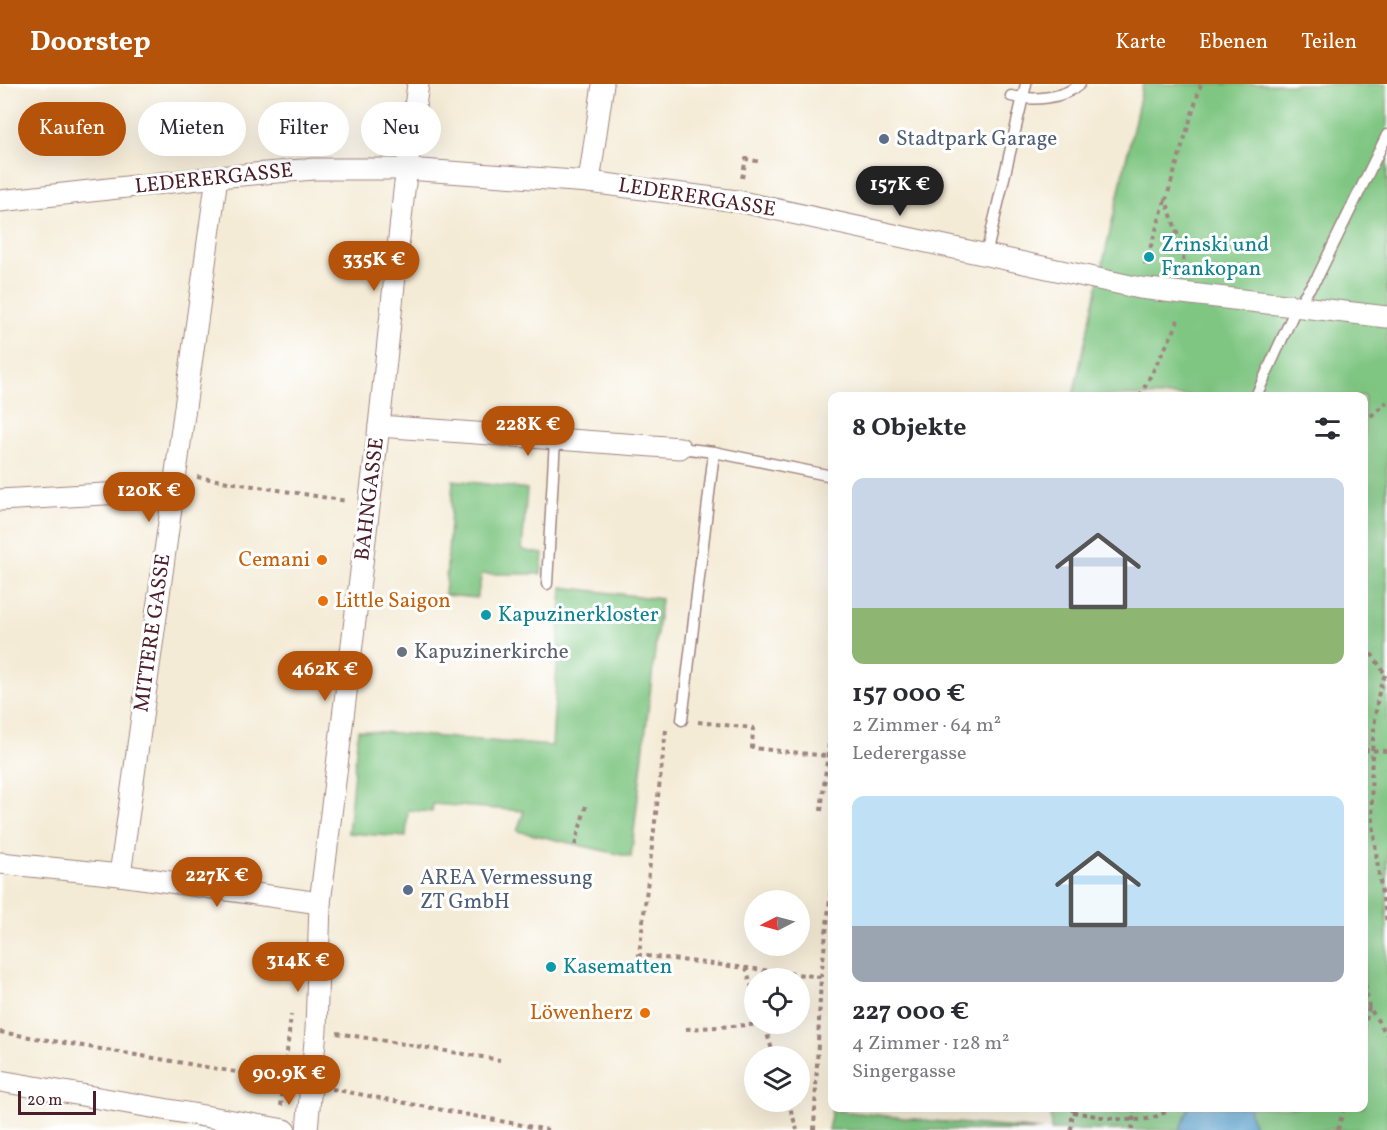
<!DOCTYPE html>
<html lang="de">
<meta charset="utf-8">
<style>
:root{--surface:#fff;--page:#f7f7f7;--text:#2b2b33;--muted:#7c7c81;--accent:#b45309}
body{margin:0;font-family:Vollkorn,serif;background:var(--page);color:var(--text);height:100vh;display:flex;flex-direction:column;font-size:22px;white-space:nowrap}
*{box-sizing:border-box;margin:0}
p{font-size:20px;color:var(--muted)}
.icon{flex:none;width:33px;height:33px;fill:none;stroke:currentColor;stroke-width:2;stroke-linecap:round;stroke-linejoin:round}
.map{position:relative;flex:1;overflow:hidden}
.details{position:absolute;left:828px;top:308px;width:540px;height:720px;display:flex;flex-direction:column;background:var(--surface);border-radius:12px;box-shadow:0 6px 24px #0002}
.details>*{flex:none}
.banner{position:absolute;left:18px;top:18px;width:570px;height:54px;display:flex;gap:12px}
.needle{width:39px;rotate:264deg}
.fabs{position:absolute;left:744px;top:806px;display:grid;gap:12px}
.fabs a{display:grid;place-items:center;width:66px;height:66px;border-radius:50%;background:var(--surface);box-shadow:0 6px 24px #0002;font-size:30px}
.scale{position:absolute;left:18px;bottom:15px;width:78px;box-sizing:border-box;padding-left:6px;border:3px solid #4a1f2b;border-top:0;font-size:16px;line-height:21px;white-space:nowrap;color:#4a1f2b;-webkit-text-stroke:4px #fff;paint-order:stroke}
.price{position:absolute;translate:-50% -51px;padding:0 14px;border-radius:21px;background:var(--accent);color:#fff;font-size:20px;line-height:39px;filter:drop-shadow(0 2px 3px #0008)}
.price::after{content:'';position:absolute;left:50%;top:36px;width:18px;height:14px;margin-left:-9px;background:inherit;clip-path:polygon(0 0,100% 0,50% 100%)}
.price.on{background:#222;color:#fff}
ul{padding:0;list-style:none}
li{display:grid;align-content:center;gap:12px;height:318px;padding:0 24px}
li span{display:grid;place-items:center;height:186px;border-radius:12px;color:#555}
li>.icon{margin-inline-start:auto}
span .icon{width:108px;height:108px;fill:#fffc;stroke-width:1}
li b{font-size:26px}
h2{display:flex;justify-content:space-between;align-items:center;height:72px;padding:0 24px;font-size:26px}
.tag{padding:0 21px;border-radius:27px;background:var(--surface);box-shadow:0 6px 24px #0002;font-size:21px;line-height:54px}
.tag.on{background:var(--accent);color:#fff}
header{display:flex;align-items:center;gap:36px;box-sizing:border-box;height:84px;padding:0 30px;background:var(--accent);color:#fff}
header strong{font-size:28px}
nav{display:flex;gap:33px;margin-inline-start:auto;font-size:21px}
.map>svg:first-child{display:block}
.green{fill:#7fc682;stroke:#647256;stroke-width:1.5}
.water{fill:#5ea7d5;stroke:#546380;stroke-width:1.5}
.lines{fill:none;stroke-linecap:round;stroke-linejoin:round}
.lane-casing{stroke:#9f8580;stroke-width:13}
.street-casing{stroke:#9f8580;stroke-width:23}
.path{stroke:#9f8580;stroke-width:4;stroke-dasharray:4.5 4.5;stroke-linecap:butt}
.lane{stroke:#fff;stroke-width:10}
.street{stroke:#fff;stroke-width:21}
.service-dot{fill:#5c6f8a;stroke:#fff;stroke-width:2}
.culture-dot{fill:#0f9aa8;stroke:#fff;stroke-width:2}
.food-dot{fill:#e8710a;stroke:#fff;stroke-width:2}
.worship-dot{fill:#6b7280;stroke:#fff;stroke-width:2}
.labels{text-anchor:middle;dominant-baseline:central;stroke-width:6;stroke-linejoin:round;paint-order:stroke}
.service-label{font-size:21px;fill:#4e5e75;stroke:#fff;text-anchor:start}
.street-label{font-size:21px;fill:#4a1f2b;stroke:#fff}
.culture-label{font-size:21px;fill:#0d838f;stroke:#fff;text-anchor:start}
.food-label{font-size:21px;fill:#c56008;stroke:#fff;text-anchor:end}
.worship-label{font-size:21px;fill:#5b616d;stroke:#fff;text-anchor:start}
</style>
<header>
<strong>Doorstep</strong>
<nav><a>Karte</a><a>Ebenen</a><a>Teilen</a></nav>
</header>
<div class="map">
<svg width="1387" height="1046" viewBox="0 0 1387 1046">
<rect width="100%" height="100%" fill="#fff"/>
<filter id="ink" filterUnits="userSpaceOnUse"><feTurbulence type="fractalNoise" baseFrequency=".0167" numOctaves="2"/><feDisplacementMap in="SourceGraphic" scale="12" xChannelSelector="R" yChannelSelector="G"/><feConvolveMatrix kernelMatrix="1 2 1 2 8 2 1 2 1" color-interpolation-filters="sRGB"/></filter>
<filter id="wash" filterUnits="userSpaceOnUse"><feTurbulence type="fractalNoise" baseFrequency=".008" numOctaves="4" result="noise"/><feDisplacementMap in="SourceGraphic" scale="24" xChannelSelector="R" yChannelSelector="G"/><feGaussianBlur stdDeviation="1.35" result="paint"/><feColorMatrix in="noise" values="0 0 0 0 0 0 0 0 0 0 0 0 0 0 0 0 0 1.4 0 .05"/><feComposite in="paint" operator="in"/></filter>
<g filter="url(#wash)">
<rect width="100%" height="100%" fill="#f4ebd6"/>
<g class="green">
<path d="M1143,0h244v1046h-336l-1,-23h314v-711h-291z"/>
<path d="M453,396l74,9 -5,61 21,4 -2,20h-59l-5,24 -32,-3z"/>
<path d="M562,503l99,12 -30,258 -114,-26 7,-20 -91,-7 -1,8 -24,-2 -2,27 -58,-4 10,-103 194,16z"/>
<path d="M832,1026l101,11 109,9h-214z"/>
</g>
<path class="water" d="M1189,1023h60l5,23h-75l5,-10z"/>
</g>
<g filter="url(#ink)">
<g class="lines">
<g class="lane-casing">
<g id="lane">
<path d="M1011,12c22,5 52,3 69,-12"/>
<path d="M986,171l40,-171"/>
<path d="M1256,312l41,-90 21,-30 69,-141"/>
<path d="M680,364l34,4 118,24"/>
<path d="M547,500l8,-145"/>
<path d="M682,636l32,-268"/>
</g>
</g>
<g class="street-casing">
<g id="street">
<path d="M589,98l14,-98"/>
<path d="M0,117l217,-24 97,-8h93l182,13 148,19 403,87 247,29"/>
<path d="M379,342l301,22"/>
<path d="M0,416l173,-10"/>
<path d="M0,779l120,12 200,28"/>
<path d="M120,791l97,-698"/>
<path d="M0,997l285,49"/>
<path d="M307,1046l9,-100 4,-127 59,-477 25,-235 14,-107"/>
</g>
</g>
<g class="path">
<path d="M742,94l4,-19 15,3"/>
<path d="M1145,181l20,-64"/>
<path d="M1185,186l-3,-22 -16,-48 35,-116"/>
<path d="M1140,312l37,-71 1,-9"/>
<path d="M1364,338l23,-20"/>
<path d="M197,393l150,24"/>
<path d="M1364,564l9,8 14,21"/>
<path d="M1385,591c-8,17 -9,35 -11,54 -7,65 1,129 13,193"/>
<path d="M698,638l55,6 -1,20 76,8"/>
<path d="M666,646l-27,225 182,22"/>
<path d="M1364,666l23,1"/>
<path d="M821,727l11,-92"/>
<path d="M575,761l12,-43"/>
<path d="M746,883l8,28"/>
<path d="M1364,892l5,31 18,28"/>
<path d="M686,945l78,-5 10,32"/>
<path d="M1364,945l5,-22"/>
<path d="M0,948l289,49"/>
<path d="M337,949l163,27"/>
<path d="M332,1005l216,41"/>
<path d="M788,1017l9,29"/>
<path d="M281,1022l10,-91"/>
<path d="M1073,1028c26,4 79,18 97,-5"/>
<path d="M814,1046l7,-153 11,-96"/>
<path d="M1071,1046l2,-23"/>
<path d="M1132,1046l2,-23"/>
<path d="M1338,1046l6,-23"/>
</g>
<use href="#lane" class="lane"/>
<use href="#street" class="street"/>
</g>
</g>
<g class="service-dot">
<circle cx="884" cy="55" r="6"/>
<circle cx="408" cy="806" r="6"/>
</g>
<g class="culture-dot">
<circle cx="1149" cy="173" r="6"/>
<circle cx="486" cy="531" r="6"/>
<circle cx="551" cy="883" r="6"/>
</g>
<g class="food-dot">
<circle cx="322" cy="476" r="6"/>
<circle cx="323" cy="517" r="6"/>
<circle cx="645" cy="929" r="6"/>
</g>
<circle class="worship-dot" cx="402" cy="568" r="6"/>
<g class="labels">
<g class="service-label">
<text x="896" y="55">Stadtpark Garage</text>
<text x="420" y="794">AREA Vermessung<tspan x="420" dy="24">ZT GmbH</tspan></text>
</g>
<g class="street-label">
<text transform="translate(214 95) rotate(-6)">LEDERERGASSE</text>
<text transform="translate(697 114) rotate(9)">LEDERERGASSE</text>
<text transform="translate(370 415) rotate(-83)">BAHNGASSE</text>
<text transform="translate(153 549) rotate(-82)">MITTERE GASSE</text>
</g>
<g class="culture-label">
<text x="1161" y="161">Zrinski und<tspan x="1161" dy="24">Frankopan</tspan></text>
<text x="498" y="531">Kapuzinerkloster</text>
<text x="563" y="883">Kasematten</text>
</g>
<g class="food-label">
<text x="310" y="476">Cemani</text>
<text x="335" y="517" text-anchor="start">Little Saigon</text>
<text x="633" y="929">Löwenherz</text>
</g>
<g class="worship-label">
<text x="414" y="568">Kapuzinerkirche</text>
</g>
</g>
</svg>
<div class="fabs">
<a><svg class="needle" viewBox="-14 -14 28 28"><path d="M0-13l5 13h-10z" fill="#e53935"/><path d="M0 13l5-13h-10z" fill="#7c7c81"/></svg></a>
<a><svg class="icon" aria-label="locate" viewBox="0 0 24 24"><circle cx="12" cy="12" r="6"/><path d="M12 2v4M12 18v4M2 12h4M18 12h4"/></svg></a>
<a><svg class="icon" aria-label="layers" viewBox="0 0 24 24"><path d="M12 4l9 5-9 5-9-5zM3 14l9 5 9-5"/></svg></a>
</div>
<div class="scale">20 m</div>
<b class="price on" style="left:900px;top:133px">157K €</b>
<b class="price" style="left:374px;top:208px">335K €</b>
<b class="price" style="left:528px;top:373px">228K €</b>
<b class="price" style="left:149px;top:439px">120K €</b>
<b class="price" style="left:325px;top:618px">462K €</b>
<b class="price" style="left:217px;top:824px">227K €</b>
<b class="price" style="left:298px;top:909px">314K €</b>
<b class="price" style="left:289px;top:1022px">90.9K €</b>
<div class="banner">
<a class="tag on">Kaufen</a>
<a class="tag">Mieten</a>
<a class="tag">Filter</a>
<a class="tag">Neu</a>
</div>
<section class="details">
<h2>8 Objekte<svg class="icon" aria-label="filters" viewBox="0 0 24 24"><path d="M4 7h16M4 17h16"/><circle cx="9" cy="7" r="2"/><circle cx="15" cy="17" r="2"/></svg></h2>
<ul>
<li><span style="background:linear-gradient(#c9d6e8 70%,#8fb573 0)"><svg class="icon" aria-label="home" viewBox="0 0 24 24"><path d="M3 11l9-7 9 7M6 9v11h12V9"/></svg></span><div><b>157 000 €</b><p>2 Zimmer · 64 m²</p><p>Lederergasse</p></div></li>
<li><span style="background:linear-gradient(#bfe0f5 70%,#9aa5b1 0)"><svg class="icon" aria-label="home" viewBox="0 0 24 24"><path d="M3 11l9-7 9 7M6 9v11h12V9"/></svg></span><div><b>227 000 €</b><p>4 Zimmer · 128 m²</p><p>Singergasse</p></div></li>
</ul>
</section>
</div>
